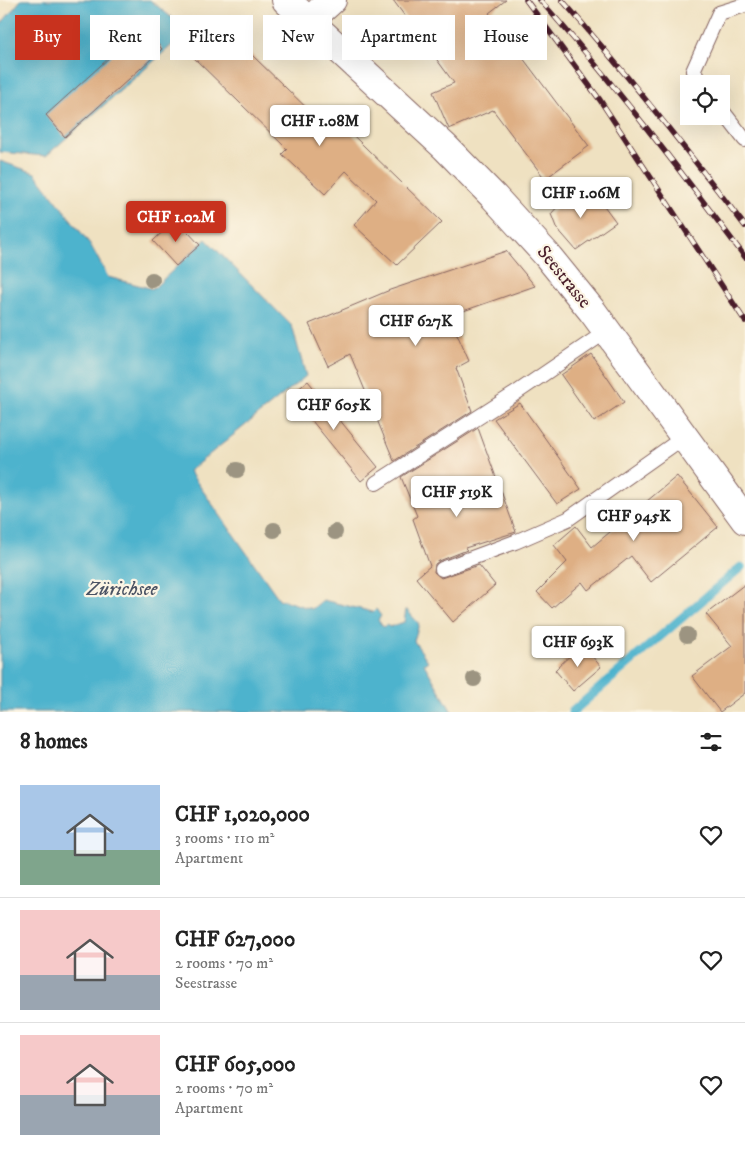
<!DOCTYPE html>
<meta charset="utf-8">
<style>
:root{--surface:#fff;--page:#f2f2f2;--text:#222;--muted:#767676;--line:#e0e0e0;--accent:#c8321e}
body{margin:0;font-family:"IM FELL DW Pica",serif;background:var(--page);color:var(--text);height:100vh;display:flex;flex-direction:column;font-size:19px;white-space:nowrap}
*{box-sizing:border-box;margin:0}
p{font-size:16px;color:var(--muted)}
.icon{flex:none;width:28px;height:28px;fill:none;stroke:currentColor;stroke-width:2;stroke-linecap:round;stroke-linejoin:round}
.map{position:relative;height:712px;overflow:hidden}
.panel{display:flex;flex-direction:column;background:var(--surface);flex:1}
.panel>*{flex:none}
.guide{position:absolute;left:15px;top:15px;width:715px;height:45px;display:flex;gap:10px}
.controls{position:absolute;left:680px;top:75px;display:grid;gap:10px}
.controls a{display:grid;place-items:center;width:50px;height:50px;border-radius:0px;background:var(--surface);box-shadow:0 5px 20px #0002;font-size:25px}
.price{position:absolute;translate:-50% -42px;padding:0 11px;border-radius:5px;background:#fff;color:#222;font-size:16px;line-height:32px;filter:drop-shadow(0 1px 2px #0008)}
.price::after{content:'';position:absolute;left:50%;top:30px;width:15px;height:11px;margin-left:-8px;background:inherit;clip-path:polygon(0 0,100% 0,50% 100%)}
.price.active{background:var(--accent);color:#fff}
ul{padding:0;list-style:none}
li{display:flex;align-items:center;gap:15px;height:125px;padding:0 20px}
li+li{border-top:1px solid var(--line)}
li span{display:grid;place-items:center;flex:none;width:140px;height:100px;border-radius:0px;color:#555}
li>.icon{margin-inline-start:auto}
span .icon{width:60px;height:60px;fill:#fffc;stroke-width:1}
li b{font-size:21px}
h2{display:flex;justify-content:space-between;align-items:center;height:60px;padding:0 20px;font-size:21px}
.pill{padding:0 18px;border-radius:0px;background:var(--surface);box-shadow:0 5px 20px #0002;font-size:18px;line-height:45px}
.pill.active{background:var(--accent);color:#fff}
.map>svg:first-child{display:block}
.water{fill:#4eb3cd;stroke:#4c697c}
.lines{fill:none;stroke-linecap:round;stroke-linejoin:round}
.stream{stroke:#4eb3cd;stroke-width:9}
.building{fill:#deaf84}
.lane-casing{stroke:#846360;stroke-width:16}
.secondary-casing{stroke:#846360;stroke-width:30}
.primary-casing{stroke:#846360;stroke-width:30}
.lane{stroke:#fff;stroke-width:14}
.secondary{stroke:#fff;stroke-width:28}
.primary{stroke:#fff;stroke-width:28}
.rail-casing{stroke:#4a1f2b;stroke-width:5.5}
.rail{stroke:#fcf5e5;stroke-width:4;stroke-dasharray:11;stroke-linecap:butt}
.tree{fill:#9c9481}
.labels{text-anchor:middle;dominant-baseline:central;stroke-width:4.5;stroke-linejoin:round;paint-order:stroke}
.street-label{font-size:19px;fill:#4a1f2b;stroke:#fcf5e5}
.water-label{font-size:20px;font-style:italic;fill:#4b5364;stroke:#fcf5e5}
</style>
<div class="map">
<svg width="745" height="712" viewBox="0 0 745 712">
<rect width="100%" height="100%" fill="#fcf5e5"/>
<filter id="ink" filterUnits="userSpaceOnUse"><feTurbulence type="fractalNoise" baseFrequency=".02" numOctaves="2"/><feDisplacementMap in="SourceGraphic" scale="10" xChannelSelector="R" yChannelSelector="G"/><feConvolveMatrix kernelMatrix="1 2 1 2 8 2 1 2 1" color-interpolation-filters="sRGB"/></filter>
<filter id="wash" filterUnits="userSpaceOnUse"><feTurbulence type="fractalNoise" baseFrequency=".0096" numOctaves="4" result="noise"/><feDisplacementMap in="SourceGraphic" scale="20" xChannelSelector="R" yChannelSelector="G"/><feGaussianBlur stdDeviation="1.12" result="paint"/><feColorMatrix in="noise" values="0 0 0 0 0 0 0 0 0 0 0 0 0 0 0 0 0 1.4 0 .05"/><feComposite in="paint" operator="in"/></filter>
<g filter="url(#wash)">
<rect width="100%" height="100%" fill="#efe1c1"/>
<g class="water">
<path d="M21,0h129l38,31 -142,125 -46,-4v-127z"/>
<path d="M0,161l35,12 55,71 18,33 45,12 53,-50 86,87 14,50 -117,95 90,128 33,10 11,-9 50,12 3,-3 5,7 -3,4 5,7 3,-2 4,2 14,-5 2,-13 13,15 -5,17 14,20 -4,3 28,48h-452z"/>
</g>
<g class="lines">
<path class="stream" d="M572,712l169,-145"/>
</g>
<g id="blocks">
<g class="building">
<path d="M393,0h113l-17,13 100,133 -44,33 -52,-69 -44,19 -16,-37 21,-9z"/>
<path d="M221,25l96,93 9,-9 116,113 -45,43 -43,-40 22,-25 -30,-29 -21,23 -43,-40 5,-5 -96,-94z"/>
<path d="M143,27l19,22 -97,88 -19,-22z"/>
<path d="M575,187l12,15 9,-7 20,27 -40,28 -20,-23 -5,-13z"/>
<path d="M176,219l24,26 -24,21 -23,-25z"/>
<path d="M506,251l29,35 -86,30 20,45 -13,7 16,43 -78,50 -44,-107 -22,12 -19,-42 81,-34z"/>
<path d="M591,354l33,48 -30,20 -33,-47z"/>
<path d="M308,381l70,86 -17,14 -70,-86z"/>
<path d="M520,403l61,86 -24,15 -63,-85z"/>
<path d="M478,428l38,104 -51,16 2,2 -28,11 -4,3 -1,8 7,6 38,-13 16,20 -42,37 -37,-44 14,-12 -17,-47 4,-3 -16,-39z"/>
<path d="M677,476l41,51 -67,55 -20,-26 -43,34 -6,-8 -30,26 -15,-16 30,-30 -13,-17 22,-19 16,21z"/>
<path d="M745,584v109l-25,19 -28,-36 40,-30 -26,-32z"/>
<path d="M582,644l19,23 -28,24 -18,-21z"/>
</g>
</g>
</g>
<g filter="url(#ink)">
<use href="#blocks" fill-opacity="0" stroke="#846360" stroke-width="1"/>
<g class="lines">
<g class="lane-casing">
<g id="lane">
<path d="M703,84l-10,-13 26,-58 26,-8"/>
<path d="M721,109l24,31"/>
<path d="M376,483l137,-88 94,-64"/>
<path d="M442,569l73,-27 53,-23 116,-82"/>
</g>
</g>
<g class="secondary-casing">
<path id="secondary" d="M310,20l22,-20"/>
</g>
<g class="primary-casing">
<path id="primary" d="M286,0l159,147 49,50 52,57 47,58 152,208"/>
</g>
<use href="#lane" class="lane"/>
<use href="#secondary" class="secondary"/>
<use href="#primary" class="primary"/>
<g class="rail-casing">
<g id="rail">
<path d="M526,0l74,100 145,221"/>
<path d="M540,0c73,82 139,169 205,257"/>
<path d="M562,0c64,73 124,149 183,226"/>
</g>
</g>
<use href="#rail" class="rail"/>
</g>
<g class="tree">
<circle cx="152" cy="280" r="8"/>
<circle cx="237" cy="470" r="8"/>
<circle cx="274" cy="530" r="8"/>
<circle cx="335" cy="532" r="8"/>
<circle cx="687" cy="635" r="8"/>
<circle cx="474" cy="679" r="8"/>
</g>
</g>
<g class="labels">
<g class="street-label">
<text transform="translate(564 277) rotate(51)">Seestrasse</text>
</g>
<g class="water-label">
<text x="122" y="589">Zürichsee</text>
</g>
</g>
</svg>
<div class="controls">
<a><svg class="icon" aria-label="locate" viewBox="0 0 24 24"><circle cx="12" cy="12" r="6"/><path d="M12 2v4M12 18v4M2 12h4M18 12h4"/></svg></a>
</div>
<b class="price" style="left:320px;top:147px">CHF 1.08M</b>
<b class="price" style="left:581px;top:219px">CHF 1.06M</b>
<b class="price active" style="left:176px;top:243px">CHF 1.02M</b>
<b class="price" style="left:416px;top:347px">CHF 627K</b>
<b class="price" style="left:334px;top:431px">CHF 605K</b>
<b class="price" style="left:457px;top:518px">CHF 519K</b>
<b class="price" style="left:634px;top:542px">CHF 945K</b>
<b class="price" style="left:578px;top:668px">CHF 693K</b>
<div class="guide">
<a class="pill active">Buy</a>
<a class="pill">Rent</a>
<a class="pill">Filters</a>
<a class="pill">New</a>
<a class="pill">Apartment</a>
<a class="pill">House</a>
</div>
</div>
<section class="panel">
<h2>8 homes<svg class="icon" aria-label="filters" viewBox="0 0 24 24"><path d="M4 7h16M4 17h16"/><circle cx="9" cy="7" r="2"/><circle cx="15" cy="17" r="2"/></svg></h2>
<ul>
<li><span style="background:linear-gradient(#a9c7e8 65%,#7fa58c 0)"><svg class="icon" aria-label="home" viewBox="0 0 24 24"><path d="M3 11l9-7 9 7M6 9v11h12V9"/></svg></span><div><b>CHF 1,020,000</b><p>3 rooms · 110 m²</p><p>Apartment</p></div><svg class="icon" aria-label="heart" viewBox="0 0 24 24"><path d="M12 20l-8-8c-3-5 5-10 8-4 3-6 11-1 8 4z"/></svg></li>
<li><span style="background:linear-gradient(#f6c9c9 65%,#9aa5b1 0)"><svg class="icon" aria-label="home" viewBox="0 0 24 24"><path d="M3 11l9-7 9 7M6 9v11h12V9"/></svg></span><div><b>CHF 627,000</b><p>2 rooms · 70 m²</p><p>Seestrasse</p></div><svg class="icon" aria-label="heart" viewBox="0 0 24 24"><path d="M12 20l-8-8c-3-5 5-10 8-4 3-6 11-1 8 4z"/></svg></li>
<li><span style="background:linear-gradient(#f6c9c9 60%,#9aa5b1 0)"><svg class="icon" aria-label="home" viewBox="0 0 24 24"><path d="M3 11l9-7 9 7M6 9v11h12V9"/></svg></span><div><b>CHF 605,000</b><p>2 rooms · 70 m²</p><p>Apartment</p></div><svg class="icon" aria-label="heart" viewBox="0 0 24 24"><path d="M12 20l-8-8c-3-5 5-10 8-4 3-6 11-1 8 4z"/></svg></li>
</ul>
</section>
